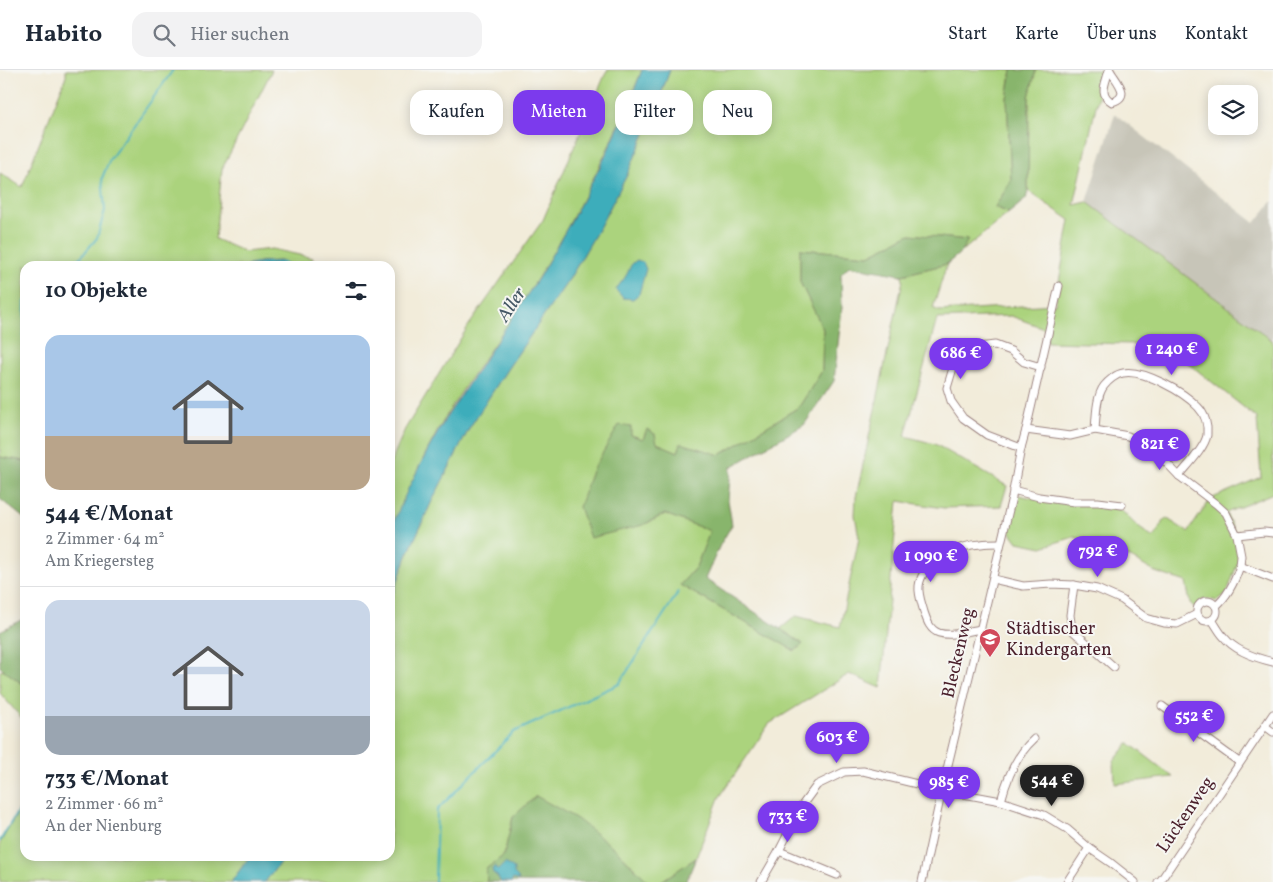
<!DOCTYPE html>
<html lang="de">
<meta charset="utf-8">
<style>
:root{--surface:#fff;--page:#f2f2f3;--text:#1f2937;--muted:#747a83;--line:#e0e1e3;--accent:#7c3aed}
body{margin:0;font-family:Vollkorn,serif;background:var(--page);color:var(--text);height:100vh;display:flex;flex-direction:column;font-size:19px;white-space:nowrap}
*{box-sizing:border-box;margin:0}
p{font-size:16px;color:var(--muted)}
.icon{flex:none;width:28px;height:28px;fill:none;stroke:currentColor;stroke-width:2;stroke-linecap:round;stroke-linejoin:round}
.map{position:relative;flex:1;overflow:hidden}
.side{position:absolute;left:20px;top:191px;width:375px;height:600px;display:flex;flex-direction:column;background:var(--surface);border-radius:15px;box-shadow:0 2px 12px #0003}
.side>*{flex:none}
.hud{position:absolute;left:410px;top:20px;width:475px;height:45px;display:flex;gap:10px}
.fabs{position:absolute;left:1208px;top:15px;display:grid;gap:10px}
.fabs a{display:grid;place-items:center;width:50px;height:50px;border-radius:10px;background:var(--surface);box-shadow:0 2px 12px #0003;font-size:25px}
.price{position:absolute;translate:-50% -42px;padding:0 11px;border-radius:18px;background:var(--accent);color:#fff;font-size:16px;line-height:32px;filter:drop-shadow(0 1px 2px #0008)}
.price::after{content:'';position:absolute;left:50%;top:30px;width:15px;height:11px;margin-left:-8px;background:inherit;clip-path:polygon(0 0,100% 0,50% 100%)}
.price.current{background:#222;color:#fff}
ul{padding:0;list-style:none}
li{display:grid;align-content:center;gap:10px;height:265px;padding:0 25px}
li+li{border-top:1px solid var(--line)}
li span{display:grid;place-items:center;height:155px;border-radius:15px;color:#555}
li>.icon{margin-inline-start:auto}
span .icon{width:90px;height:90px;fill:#fffc;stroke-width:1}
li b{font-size:21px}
h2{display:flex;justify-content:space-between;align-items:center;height:60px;padding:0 25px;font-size:21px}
.pill{padding:0 18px;border-radius:15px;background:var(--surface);box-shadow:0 2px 12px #0003;font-size:18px;line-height:45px}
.pill.current{background:var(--accent);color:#fff}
header{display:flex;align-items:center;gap:30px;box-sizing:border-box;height:70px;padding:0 25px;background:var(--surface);border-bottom:1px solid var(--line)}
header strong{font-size:24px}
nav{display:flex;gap:28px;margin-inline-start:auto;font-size:18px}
.search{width:350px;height:45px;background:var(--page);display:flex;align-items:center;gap:12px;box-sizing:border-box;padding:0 18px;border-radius:15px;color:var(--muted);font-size:19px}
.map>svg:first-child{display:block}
.industrial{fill:#c7c5b8}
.green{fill:#abd37d;stroke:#7a7954}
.forest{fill:#88b56c;stroke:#696a4c}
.water{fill:#3eadbb;stroke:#446673}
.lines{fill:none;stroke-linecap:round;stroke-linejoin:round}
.stream{stroke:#3eadbb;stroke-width:2}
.minor-casing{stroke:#9e8682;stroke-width:9}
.minor{stroke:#fff;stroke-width:7}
.labels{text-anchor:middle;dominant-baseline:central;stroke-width:4;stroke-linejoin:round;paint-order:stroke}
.poi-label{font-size:18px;fill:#4a1f2b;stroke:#f6f6f2;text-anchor:start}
.street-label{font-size:18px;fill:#4a1f2b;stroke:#f6f6f2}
.water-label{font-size:19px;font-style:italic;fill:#455865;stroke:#f6f6f2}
</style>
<header>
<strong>Habito</strong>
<div class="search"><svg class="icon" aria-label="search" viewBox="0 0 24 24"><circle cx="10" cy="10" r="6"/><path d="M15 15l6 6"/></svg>Hier suchen</div>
<nav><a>Start</a><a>Karte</a><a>Über uns</a><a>Kontakt</a></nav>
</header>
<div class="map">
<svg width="1273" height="812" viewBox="0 0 1273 812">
<rect width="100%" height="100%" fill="#f6f6f2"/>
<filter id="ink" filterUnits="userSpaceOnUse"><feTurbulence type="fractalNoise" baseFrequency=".02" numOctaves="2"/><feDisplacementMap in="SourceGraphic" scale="10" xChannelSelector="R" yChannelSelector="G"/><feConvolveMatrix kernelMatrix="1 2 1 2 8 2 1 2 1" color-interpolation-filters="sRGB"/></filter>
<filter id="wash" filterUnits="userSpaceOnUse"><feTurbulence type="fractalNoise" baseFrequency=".0096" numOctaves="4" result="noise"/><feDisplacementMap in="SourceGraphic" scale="20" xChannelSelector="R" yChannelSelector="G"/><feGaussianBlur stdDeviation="1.12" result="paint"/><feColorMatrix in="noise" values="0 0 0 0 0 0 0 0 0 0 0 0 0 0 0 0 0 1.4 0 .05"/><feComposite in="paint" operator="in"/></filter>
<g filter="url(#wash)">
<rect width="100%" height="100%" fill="#f2ecda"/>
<path class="industrial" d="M1115,44l140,109 18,-22v140l-186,-139z"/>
<g class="green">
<path d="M66,0h206l-50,99 -7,70 30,13 27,-3 41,9 -2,8h-19l-9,-5 -23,1 -16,4h-219v195l-25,-4v-284l22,14 44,-111z"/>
<path d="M607,0h35c-28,71 -63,140 -103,206 -29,49 -65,93 -94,142 -21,36 -38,74 -55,112v-66l15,-35 64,-104 74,-105z"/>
<path d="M670,0h342l-5,28 4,83 -16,26 14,6 -48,39 6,-12 -57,-6 -41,21 -69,-6v33l23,47 -1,42 -23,36 -79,48 -39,-11 -3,8 -22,-9 -9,-14 -4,10 -12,-4 -11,-10 23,100 22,-11 46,17 -15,36 -16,18 115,66 8,-7 -23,-15 16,-13 44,11 19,-89 -4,-23 1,-18 47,-217 -1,-5 45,-11 -14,44 6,3 116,-7 15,-84 -42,-29 1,-94 7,-27h68l-30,135 13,-3 186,139v152l-47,20 10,22 4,21 -13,37 -10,8c-11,-3 -17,-3 -22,7l-5,-5 -4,-21 -31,-10 -45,-26 -36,-9 -32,10 -24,-5 -9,-12 9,-35 20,4 60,4 23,7 16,16 16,12 13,-20 22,14 22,-32 5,-3 46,-20 -4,-59 -74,-59 -52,-15 -85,-2 3,-12 -38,-14 -74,3 -32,117 30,8 72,42 -6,20 -57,2 -46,-7 -17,187 -32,-14 -80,50 -50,74 -23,60 -36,24h-11l-36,-35 -100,-30 -9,38 -18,14 1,13h-222l20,-26h105v-254l17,-46 25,-55 38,-74 38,-59 62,-90 29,-50 28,-53 27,-62z"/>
<path d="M4,600l21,16v36l-25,-29v-22z"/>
<path d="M1129,673l44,34 -58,7 -1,-23z"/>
<path d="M25,731v55h225l-19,26h-231v-39z"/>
</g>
<g class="forest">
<path d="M1012,0h24l-7,27 -1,94 -2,8 -17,14 -14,-6 16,-26 -4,-83z"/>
<path d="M910,164l58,6 -7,12 -14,12 -45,11 -53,-9 -8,8 1,34 -8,73 -30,44 -73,42 -3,33 4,25 -12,20 -15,34 98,65 -8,7 -115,-66 16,-18 14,-36 -45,-17 -22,11 -53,13 -11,-31 13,-36 27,-46 12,2v8l12,4 4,-10 8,5 2,9 21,9 3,-9 39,12 79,-48 23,-36 1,-42 -23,-47v-33l69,6z"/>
<path d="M0,387l25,4v58l-25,-20z"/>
<path d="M25,548v68l-25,-19v-36z"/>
<path d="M536,726l41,23 36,28 36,35h-162l-1,-13 18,-14 9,-38z"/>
<path d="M696,788l-10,24h-26z"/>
</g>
<g class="water">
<path d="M642,0h28l-16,43 -27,62 -28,53 -29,50 -62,90 -38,59 -38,74 -25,55 -17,46v-72l18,-41 21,-41 17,-30 93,-141 35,-61 29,-55 23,-50z"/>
<path d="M637,190l6,2 3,7 -7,25 -6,5 -10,-1 -7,-8c3,-6 8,-10 11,-16 3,-6 3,-10 10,-14z"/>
<path d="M283,191l9,5h-48l16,-4z"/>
<path d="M250,786h35l-20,26h-34z"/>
<path d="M505,793l9,6v5l4,4 1,3 -6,-2 -2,3h-10l-4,-6 -4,-3 -1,-4 3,-3 1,3 2,1z"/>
</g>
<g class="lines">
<g class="stream">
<path d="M57,196l23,-8 17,-20 8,-28 -3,-32 8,-19 63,-89"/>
<path d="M25,231l-2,63 2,7"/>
<path d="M0,771l25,-42"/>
<path d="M435,812l2,-72 77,-78 105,-48 60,-93"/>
</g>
</g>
</g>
<g filter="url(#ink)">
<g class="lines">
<g class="minor-casing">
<g id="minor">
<path d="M1109,0c-3,13 -11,24 3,32 21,-6 3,-22 -2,-32"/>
<path d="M1026,360l44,6 25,-6 33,6 28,16 23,24 37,28 10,9 11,22 27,-3 9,1"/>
<path d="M1095,360c1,-12 1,-34 9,-44 4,-5 12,-12 19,-13 20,-4 61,19 75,34 7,7 10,18 9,28 -2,13 -20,31 -28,41"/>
<path d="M1021,378l-34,-13 -24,-17 -12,-17 -4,-13 6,-20 11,-15 14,-6 17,-2 16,6 13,11 17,5"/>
<path d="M1013,420l26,7 35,5h24l24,3"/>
<path d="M1237,465l4,21 -1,10"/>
<path d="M993,509l30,7 28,-2 23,1 23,4 25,11 24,18 18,5 13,1 20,-10"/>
<path d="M1074,515l-4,30 2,15 42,37"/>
<circle cx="1207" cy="541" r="10"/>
<path d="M1216,536c12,-10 19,-25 24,-40l33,13"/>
<path d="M1212,550c4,5 7,12 12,17 11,14 32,21 49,25"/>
<path d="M981,559c-14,2 -29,8 -42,4 -9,-3 -12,-12 -15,-21 -2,-8 -6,-17 -5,-26 3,-25 40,-41 62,-42 6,-1 13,-1 19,-1"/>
<path d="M1162,636l77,56"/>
<path d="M1265,656l8,6"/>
<path d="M1001,731c6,-23 15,-46 33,-62"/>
<path d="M779,781l24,-47 14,-19 27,-13 19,-1 79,19 59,11 43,14 23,14 22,19 22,15 24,19"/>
<path d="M761,812l18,-31 58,24"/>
<path d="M922,812l20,-92 70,-293 9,-49 5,-18 33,-144"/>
<path d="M1067,812l22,-34"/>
<path d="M1158,812l3,-2 112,-166"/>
</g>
</g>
<use href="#minor" class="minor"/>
</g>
</g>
<defs>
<g id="school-pin" transform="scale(1.125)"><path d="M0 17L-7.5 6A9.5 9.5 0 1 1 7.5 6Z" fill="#d1495b" stroke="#f6f6f2"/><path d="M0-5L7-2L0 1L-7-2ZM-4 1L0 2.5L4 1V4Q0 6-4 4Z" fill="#fff"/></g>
</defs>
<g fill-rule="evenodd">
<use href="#school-pin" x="990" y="569"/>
</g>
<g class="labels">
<g class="poi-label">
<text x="1006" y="559">Städtischer<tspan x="1006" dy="21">Kindergarten</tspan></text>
</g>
<g class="street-label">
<text transform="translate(959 583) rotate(-77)">Bleckenweg</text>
<text transform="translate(1186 745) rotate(-56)">Lückenweg</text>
</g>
<g class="water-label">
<text transform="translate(512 235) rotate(-57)">Aller</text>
</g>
</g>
</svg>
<div class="fabs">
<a><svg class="icon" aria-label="layers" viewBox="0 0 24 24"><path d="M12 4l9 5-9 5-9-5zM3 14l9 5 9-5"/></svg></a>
</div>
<b class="price" style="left:1172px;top:306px">1 240 €</b>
<b class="price" style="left:961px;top:310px">686 €</b>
<b class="price" style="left:1160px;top:401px">821 €</b>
<b class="price" style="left:1098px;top:508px">792 €</b>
<b class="price" style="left:931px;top:513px">1 090 €</b>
<b class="price" style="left:1194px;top:673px">552 €</b>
<b class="price" style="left:837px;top:694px">603 €</b>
<b class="price current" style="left:1052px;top:737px">544 €</b>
<b class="price" style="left:949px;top:739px">985 €</b>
<b class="price" style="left:788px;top:773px">733 €</b>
<div class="hud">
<a class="pill">Kaufen</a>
<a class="pill current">Mieten</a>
<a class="pill">Filter</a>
<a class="pill">Neu</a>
</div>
<section class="side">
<h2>10 Objekte<svg class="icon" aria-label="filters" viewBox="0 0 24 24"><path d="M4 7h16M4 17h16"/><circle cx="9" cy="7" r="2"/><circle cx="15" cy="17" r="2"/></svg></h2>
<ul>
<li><span style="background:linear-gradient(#a9c7e8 65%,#b9a48a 0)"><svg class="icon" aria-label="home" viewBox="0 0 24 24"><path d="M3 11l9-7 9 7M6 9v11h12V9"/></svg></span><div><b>544 €/Monat</b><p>2 Zimmer · 64 m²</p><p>Am Kriegersteg</p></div></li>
<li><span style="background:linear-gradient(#c9d6e8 75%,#9aa5b1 0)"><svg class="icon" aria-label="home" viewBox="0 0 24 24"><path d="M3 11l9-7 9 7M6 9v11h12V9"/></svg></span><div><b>733 €/Monat</b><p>2 Zimmer · 66 m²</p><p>An der Nienburg</p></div></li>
</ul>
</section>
</div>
